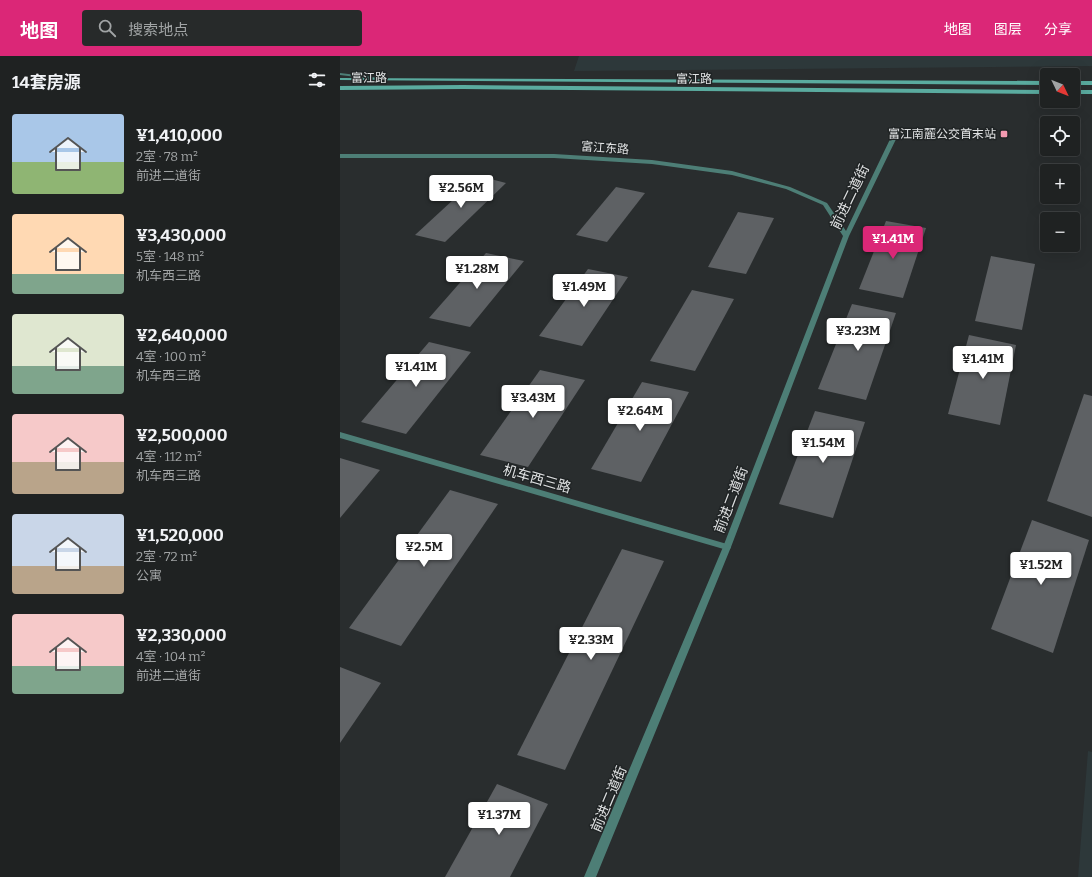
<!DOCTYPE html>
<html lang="zh">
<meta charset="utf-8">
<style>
:root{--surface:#1f2222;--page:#272a2a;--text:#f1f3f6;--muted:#a1a4a5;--line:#3c3f40;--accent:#db2777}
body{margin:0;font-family:Bitter,"Noto Sans SC",serif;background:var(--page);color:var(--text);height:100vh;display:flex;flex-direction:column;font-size:15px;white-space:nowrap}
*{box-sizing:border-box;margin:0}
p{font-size:13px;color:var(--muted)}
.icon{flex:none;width:22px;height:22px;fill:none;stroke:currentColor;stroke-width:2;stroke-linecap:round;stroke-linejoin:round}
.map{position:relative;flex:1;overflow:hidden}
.side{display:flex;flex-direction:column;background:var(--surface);width:340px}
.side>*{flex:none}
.needle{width:26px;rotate:133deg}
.buttons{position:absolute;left:700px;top:12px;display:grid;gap:8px}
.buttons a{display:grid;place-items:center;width:40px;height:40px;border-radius:4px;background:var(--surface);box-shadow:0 4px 16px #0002,0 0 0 1px var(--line);font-size:20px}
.price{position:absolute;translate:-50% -34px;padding:0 9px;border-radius:4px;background:#fff;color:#222;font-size:13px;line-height:26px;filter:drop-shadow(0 1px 2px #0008)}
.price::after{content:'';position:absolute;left:50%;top:24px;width:12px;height:9px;margin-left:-6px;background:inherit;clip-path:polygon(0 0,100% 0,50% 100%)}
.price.active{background:var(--accent);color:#fff}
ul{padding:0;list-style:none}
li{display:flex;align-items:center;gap:12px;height:100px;padding:0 12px}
li span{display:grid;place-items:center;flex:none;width:112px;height:80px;border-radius:4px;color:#555}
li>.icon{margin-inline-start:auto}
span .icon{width:48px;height:48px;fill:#fffc;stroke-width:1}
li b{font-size:17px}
h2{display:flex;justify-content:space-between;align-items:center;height:48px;padding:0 12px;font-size:17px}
header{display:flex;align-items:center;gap:24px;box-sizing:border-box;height:56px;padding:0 20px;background:var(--accent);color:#fff}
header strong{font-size:19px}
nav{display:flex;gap:22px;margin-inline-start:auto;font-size:14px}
.search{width:280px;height:36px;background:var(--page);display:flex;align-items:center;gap:10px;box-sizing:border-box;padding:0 14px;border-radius:4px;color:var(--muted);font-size:15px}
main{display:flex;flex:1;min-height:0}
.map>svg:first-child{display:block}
.built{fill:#2d383a}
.building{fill:#5e6164}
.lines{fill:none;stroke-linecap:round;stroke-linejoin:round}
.service{fill:#4d7e76;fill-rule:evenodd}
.minor{fill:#4d7e76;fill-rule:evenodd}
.tertiary{fill:#4d7e76;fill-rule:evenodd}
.secondary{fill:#5aab9f;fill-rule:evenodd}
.poi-dot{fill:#f29ab0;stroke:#202425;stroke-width:1.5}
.labels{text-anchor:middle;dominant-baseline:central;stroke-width:3;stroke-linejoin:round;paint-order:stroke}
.far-street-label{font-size:12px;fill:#e0e2e3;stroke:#202425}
.far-poi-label{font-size:12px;fill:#e0e2e3;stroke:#202425;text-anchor:end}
.street-label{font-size:14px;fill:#e0e2e3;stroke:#202425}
</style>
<header>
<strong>地图</strong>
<div class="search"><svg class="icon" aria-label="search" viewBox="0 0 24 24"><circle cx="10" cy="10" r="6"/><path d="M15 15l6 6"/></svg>搜索地点</div>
<nav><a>地图</a><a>图层</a><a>分享</a></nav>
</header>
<main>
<section class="side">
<h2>14套房源<svg class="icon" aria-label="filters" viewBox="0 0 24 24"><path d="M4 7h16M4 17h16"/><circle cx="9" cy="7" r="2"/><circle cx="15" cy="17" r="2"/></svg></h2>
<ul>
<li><span style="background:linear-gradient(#a9c7e8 60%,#8fb573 0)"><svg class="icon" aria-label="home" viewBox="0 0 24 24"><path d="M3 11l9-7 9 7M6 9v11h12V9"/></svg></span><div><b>¥1,410,000</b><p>2室 · 78 m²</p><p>前进二道街</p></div></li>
<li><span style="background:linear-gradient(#ffd9b3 75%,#7fa58c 0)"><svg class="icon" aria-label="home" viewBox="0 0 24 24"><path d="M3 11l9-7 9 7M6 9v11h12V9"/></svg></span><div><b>¥3,430,000</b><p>5室 · 148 m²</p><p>机车西三路</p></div></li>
<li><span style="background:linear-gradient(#dfe7d0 65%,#7fa58c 0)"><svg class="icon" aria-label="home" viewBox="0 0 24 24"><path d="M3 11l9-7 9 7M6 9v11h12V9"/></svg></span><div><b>¥2,640,000</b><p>4室 · 100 m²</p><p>机车西三路</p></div></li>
<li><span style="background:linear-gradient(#f6c9c9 60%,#b9a48a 0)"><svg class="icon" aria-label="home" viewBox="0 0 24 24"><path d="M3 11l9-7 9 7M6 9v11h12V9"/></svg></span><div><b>¥2,500,000</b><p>4室 · 112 m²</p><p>机车西三路</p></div></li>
<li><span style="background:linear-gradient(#c9d6e8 65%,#b9a48a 0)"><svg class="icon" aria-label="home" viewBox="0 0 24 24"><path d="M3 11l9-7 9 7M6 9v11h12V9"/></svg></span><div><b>¥1,520,000</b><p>2室 · 72 m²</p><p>公寓</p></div></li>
<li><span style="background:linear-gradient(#f6c9c9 65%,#7fa58c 0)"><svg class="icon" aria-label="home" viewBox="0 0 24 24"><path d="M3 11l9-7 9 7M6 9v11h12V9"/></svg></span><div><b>¥2,330,000</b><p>4室 · 104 m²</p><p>前进二道街</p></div></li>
</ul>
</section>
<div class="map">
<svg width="752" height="821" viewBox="0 0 752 821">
<rect width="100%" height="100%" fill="#292d2e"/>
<g class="built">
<path d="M239,0h513v10l-518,5z"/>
<path d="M748,695l4,1v125h-14z"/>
</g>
<g class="building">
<path d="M139,120l27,7 -61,59 -30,-7z"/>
<path d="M276,131l29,6 -38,49 -31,-7z"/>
<path d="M398,156l36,6 -28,56 -38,-7z"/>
<path d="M546,165l40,7 -23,70 -44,-9z"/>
<path d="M146,197l38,8 -54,66 -41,-9z"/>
<path d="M651,200l44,8 -13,66 -47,-9z"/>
<path d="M248,213l40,8 -46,69 -43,-10z"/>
<path d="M352,234l42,9 -39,72 -45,-10z"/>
<path d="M512,248l44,9 -30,87 -48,-11z"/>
<path d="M629,279l47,10 -16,80 -52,-11z"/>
<path d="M89,286l42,10 -65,82 -45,-12z"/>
<path d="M200,314l45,10 -57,87 -48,-12z"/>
<path d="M302,326l47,10 -48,90 -50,-13z"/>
<path d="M744,338l8,2v121l-45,-16z"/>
<path d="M475,355l50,11 -32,96 -54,-14z"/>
<path d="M0,402l40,12 -40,48z"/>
<path d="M110,434l48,14 -97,142 -52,-18z"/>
<path d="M692,464l57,20 -36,113 -62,-24z"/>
<path d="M282,493l42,12 -99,209 -48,-15z"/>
<path d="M0,611l41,16 -41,60z"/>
<path d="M157,728l51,20 -38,73h-65z"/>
</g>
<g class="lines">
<path class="service" d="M0,17l41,5 2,1 -2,1 -41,-5z"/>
<path class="minor" d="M0,376l387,112 3,1 1,2 -1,2 -3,1 -387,-112z"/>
<path class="tertiary" d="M556,75l3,2 -50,103 -118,311 -135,330h-12l139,-330 120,-311 -20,-31 -37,-16 -54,-14 -80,-11 -98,-6h-214v-4h214l98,6 80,11 58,16 37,16 19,28 47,-98z"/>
<g class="secondary">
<path d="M0,22l707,3v4l-707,-5z"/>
<rect x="733" y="25" width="19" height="4"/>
<path d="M123,29l584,5v4l-584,-5 -123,1v-4z"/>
<rect x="733" y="34" width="19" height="4"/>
</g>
</g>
<rect class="poi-dot" x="660" y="74" width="8" height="8" rx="2"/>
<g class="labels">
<g class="far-street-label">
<text x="29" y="22">富江路</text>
<text x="354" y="23">富江路</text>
<text transform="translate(265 92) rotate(4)">富江东路</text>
</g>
<g class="far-poi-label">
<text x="656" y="78">富江南麓公交首末站</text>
</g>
<g class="street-label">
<text transform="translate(510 141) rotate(-64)">前进二道街</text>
<text transform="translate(197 423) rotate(16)">机车西三路</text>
<text transform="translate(391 444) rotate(-69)">前进二道街</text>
<text transform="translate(269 743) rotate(-67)">前进二道街</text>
</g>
</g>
</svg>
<div class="buttons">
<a><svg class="needle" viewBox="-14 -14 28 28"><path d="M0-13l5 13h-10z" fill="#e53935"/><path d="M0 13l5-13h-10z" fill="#a1a4a5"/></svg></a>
<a><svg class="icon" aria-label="locate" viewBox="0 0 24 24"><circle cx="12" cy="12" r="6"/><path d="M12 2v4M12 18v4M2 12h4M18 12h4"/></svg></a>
<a>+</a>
<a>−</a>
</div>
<b class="price" style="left:121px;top:153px">¥2.56M</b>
<b class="price active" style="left:553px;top:204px">¥1.41M</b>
<b class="price" style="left:137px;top:234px">¥1.28M</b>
<b class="price" style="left:244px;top:252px">¥1.49M</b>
<b class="price" style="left:518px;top:296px">¥3.23M</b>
<b class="price" style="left:643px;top:324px">¥1.41M</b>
<b class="price" style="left:76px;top:332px">¥1.41M</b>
<b class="price" style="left:193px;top:363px">¥3.43M</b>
<b class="price" style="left:300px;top:376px">¥2.64M</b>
<b class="price" style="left:483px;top:408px">¥1.54M</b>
<b class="price" style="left:84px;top:512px">¥2.5M</b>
<b class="price" style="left:701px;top:530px">¥1.52M</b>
<b class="price" style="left:251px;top:605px">¥2.33M</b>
<b class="price" style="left:159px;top:780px">¥1.37M</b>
</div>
</main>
